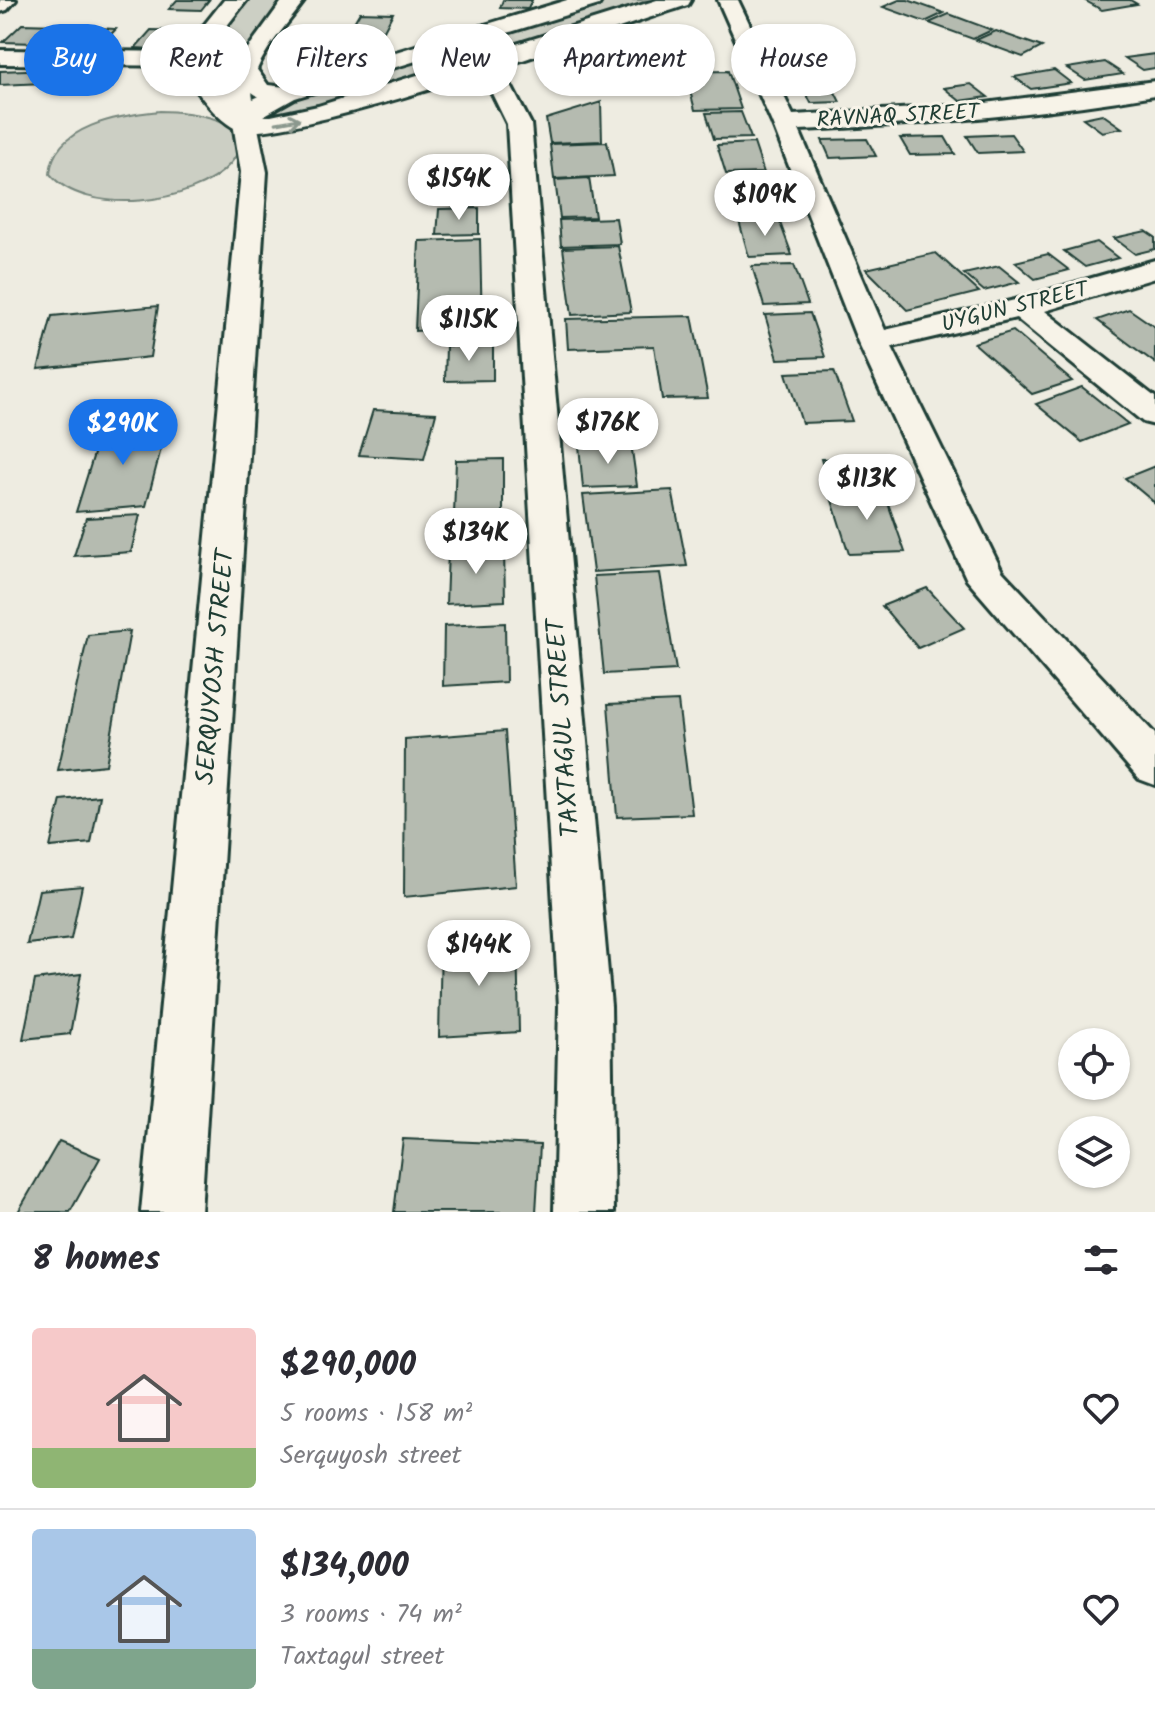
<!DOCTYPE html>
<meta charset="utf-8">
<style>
:root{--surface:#fff;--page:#f2f2f3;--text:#2b2b33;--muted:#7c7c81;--line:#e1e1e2;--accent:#1a73e8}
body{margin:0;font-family:Kalam,sans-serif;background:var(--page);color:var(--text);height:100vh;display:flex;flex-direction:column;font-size:30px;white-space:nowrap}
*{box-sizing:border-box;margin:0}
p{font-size:26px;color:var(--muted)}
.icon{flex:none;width:44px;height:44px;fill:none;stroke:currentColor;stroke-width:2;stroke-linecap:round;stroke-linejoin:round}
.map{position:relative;height:1212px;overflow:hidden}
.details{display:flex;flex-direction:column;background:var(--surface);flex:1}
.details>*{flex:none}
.guide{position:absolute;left:24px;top:24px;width:1108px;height:72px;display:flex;gap:16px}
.buttons{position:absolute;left:1058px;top:1028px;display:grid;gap:16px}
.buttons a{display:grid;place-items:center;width:72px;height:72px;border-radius:50%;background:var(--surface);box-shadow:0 2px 6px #0004;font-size:40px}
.price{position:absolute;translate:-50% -68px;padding:0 18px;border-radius:28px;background:#fff;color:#222;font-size:26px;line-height:52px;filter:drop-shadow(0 2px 4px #0008)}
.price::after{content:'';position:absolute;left:50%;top:48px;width:24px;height:18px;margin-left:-12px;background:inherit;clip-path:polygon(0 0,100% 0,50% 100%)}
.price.active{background:var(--accent);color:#fff}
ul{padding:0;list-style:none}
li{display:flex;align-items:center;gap:24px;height:200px;padding:0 32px}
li+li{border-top:2px solid var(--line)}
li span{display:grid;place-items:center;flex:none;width:224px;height:160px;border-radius:8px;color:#555}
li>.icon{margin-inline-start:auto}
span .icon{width:96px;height:96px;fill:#fffc;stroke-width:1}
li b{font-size:34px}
h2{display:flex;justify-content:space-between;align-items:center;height:96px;padding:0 32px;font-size:34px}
.tag{padding:0 28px;border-radius:36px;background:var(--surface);box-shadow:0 2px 6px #0004;font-size:28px;line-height:72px}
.tag.active{background:var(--accent);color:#fff}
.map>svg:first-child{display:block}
.green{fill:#cccfc4;stroke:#76867c;stroke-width:2}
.building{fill:#b5bbb0;stroke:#1f3d34;stroke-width:2}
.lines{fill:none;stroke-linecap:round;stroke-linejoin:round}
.minor-casing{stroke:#1f3d34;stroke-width:6}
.tertiary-casing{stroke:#1f3d34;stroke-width:6}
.minor{fill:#f7f3e8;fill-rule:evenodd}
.tertiary{fill:#f7f3e8;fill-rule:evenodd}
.oneway{stroke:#8b988e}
.labels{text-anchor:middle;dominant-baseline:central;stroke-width:6;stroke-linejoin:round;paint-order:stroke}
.far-street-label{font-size:22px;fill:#1f3d34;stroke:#f7f3e8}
.street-label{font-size:26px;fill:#1f3d34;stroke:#f7f3e8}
</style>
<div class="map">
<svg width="1155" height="1212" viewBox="0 0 1155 1212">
<rect width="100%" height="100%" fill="#eeece1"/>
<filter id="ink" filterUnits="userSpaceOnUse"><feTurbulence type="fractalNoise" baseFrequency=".0125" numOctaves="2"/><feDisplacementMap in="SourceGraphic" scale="16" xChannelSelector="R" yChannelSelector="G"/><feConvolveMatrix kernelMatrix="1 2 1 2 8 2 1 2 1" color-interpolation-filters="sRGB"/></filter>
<g filter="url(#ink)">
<g class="green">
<path d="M248,0h36l-46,64 -21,5 -9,-15z"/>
<path d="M607,0h54l-362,114 -16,1 -6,-4 5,-10z"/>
<path d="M160,111c27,0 108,8 70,53 -35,41 -145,53 -180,10 3,-49 71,-59 110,-63z"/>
</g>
<g class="building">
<path d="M177,0h32l-8,10 -32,-1z"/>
<path d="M503,0h29l-4,9 -28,-1z"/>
<path d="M899,0h9l36,13 -19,9 -42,-15z"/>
<path d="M1084,0h46l7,4 -35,6z"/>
<path d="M360,12l33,1 -9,17 -34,-1z"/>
<path d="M949,14l43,16 -19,9 -44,-16z"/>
<path d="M22,24l33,1 -19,18 -33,-1z"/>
<path d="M83,27l33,2 -17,18 -34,-2z"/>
<path d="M151,30l33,1 -15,19 -34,-2z"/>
<path d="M996,31l46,16 -19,10 -47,-17z"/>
<path d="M346,36l34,1 -10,19 -35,-2z"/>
<path d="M780,38h26l7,13 -27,1z"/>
<path d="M1155,54v14l-12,2 -18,-12z"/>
<path d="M818,61l8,14 -28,1 -7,-14z"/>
<path d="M1105,62l18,12 -38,6 -18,-12z"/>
<path d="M123,67l-6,13 -65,2 7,-13z"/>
<path d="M52,69l-8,14 -44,2v-14z"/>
<path d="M1054,70l17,13 -40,6 -17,-12z"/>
<path d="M728,71l13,38 -46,1 -10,-38z"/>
<path d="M971,84l17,13 -28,4 -16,-13z"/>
<path d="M832,86l8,16 -29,1 -8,-16z"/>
<path d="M601,102l1,39 -52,2 -4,-24z"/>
<path d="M741,112l10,26 -37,1 -8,-26z"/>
<path d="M1102,114l20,14 -20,4 -19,-14z"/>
<path d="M1011,134l12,17 -45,2 -11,-17z"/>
<path d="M945,137l10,17 -45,1 -10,-17z"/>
<path d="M867,139l9,17 -46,2 -8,-18z"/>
<path d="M607,142l7,34 -60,3 -4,-35z"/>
<path d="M754,143l10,30 -38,1 -9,-29z"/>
<path d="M589,178l6,39 -35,1 -5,-38z"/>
<path d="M765,179l11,32 -40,1 -9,-32z"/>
<path d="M479,208v26l-42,1 2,-26z"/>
<path d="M616,218l4,26 -59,2 -2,-26z"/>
<path d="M779,220l13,35 -43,2 -10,-36z"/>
<path d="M1146,231l9,6v12l-20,5 -21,-16z"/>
<path d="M480,239l2,88 -67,4 4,-90z"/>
<path d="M1097,242l21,16 -33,9 -21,-16z"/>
<path d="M618,246l13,66 -59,3 -9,-67z"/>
<path d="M936,253l43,39 -72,18 -41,-41z"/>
<path d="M1048,254l21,16 -34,9 -20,-17z"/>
<path d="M794,265l14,39 -44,2 -12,-40z"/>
<path d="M999,266l20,16 -35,9 -20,-17z"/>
<path d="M158,306l-8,51 -112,12 14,-53z"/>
<path d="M1129,309l26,18v36l-58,-43z"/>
<path d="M810,313l15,44 -47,2 -13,-44z"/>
<path d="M692,316l16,82 -46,1 -8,-53 -86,3 -2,-30z"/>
<path d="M1013,331l59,50 -40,13 -58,-51z"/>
<path d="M493,344v36l-48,1 1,-35z"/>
<path d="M834,371l18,50 -50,2 -16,-50z"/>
<path d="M1082,387l46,37 -46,18 -46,-38z"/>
<path d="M373,410l63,3 -12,46 -65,-4z"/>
<path d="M168,422l-22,84 -70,6 26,-84z"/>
<path d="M631,443l6,43 -54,2 -4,-43z"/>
<path d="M872,458l10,29 -53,1 -8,-29z"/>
<path d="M503,459v81l-50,2 3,-82z"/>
<path d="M1155,466v37l-30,-25z"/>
<path d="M883,489l22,63 -56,2 -20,-63z"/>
<path d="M672,490l15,76 -94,6 -10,-77z"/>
<path d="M140,515l-9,37 -57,4 12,-38z"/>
<path d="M504,549l1,52 -59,3 2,-53z"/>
<path d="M660,573l16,97 -72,4 -10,-98z"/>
<path d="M927,588l37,40 -46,20 -36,-42z"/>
<path d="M505,623l1,59 -63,4 1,-60z"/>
<path d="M130,631l-24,134 -48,5 30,-135z"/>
<path d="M678,701l14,113 -75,3 -9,-113z"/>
<path d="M505,731l11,155 -112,11 1,-158z"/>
<path d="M100,796l-9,47 -41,4 11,-47z"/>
<path d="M82,886l-11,53 -44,5 12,-54z"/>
<path d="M517,938l2,94 -80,5 2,-94z"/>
<path d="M81,974l-11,60 -47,5 12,-59z"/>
<path d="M403,1139l137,6 -4,67h-142z"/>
<path d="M59,1141l41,17 -30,54h-52z"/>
</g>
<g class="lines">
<g class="minor-casing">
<g id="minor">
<path d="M0,0h16l-9,10 -7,2z"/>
<path d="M718,0h20l55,115 177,-10 185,-24v14c-118,20 -236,30 -356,35l86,200 130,-30 140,-40v18l-110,33 110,86v28l-12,-3 -127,-104 -124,29 110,224 153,163v51l-16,-6 -172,-199 -109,-238 -86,-219z"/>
<path d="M0,50l189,2 11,7 -11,7 -189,-2z"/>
<path d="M487,54l11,7 33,63 80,882 3,206h-60l5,-206 -52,-882 -31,-63z"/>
<path d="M245,62l8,2 15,21 26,3 4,5c-19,23 -57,-2 -64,-24z"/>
<path d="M245,116l12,7 10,49 -66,1040h-60l100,-1040 -8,-49z"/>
</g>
</g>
<g class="tertiary-casing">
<path id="tertiary" d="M224,0h23l-46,59 25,33 7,-23 50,-69h22c-18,26 -59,66 -52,99l24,-11 290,-88h35l-3,5 -304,93 -32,18h8l47,-10 339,-106h34l-3,5c-63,20 -414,145 -452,124 -26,-14 -45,-46 -59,-70z"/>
</g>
<use href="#minor" class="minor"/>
<use href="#tertiary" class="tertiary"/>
</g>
<defs><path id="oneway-shaft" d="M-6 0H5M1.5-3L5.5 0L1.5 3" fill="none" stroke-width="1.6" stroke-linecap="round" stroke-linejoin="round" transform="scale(2)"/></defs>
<use class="oneway" href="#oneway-shaft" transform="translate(288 121) rotate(-10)"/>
</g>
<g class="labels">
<g class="far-street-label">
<text transform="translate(898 117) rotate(-3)">RAVNAQ STREET</text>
<text transform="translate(1015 308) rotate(-14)">UYGUN STREET</text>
</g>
<g class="street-label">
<text transform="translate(216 667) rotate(-85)">SERQUYOSH STREET</text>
<text transform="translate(564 728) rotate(-94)">TAXTAGUL STREET</text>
</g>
</g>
</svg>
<div class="buttons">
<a><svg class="icon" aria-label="locate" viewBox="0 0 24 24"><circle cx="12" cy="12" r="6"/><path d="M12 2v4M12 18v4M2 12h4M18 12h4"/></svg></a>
<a><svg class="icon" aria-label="layers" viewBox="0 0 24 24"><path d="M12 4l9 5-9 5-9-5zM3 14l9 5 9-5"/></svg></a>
</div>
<b class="price" style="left:459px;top:222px">$154K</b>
<b class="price" style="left:765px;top:238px">$109K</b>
<b class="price" style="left:469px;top:363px">$115K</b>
<b class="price" style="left:608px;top:466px">$176K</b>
<b class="price active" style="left:123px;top:467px">$290K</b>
<b class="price" style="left:867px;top:522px">$113K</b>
<b class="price" style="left:476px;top:576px">$134K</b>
<b class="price" style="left:479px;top:988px">$144K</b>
<div class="guide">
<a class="tag active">Buy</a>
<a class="tag">Rent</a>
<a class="tag">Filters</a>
<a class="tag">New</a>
<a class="tag">Apartment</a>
<a class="tag">House</a>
</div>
</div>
<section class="details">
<h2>8 homes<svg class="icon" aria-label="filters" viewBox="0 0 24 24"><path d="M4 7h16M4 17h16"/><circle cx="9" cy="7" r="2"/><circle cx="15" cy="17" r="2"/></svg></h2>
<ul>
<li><span style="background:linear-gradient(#f6c9c9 75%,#8fb573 0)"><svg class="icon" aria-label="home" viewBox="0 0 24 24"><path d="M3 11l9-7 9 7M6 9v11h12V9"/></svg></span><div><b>$290,000</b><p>5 rooms · 158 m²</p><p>Serquyosh street</p></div><svg class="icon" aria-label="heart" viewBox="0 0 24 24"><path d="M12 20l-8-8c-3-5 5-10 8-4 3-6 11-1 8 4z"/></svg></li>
<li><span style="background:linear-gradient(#a9c7e8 75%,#7fa58c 0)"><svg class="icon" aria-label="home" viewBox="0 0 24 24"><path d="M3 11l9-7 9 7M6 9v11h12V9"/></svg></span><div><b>$134,000</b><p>3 rooms · 74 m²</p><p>Taxtagul street</p></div><svg class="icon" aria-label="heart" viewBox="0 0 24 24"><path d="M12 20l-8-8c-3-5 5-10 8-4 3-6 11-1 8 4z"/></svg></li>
</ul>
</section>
